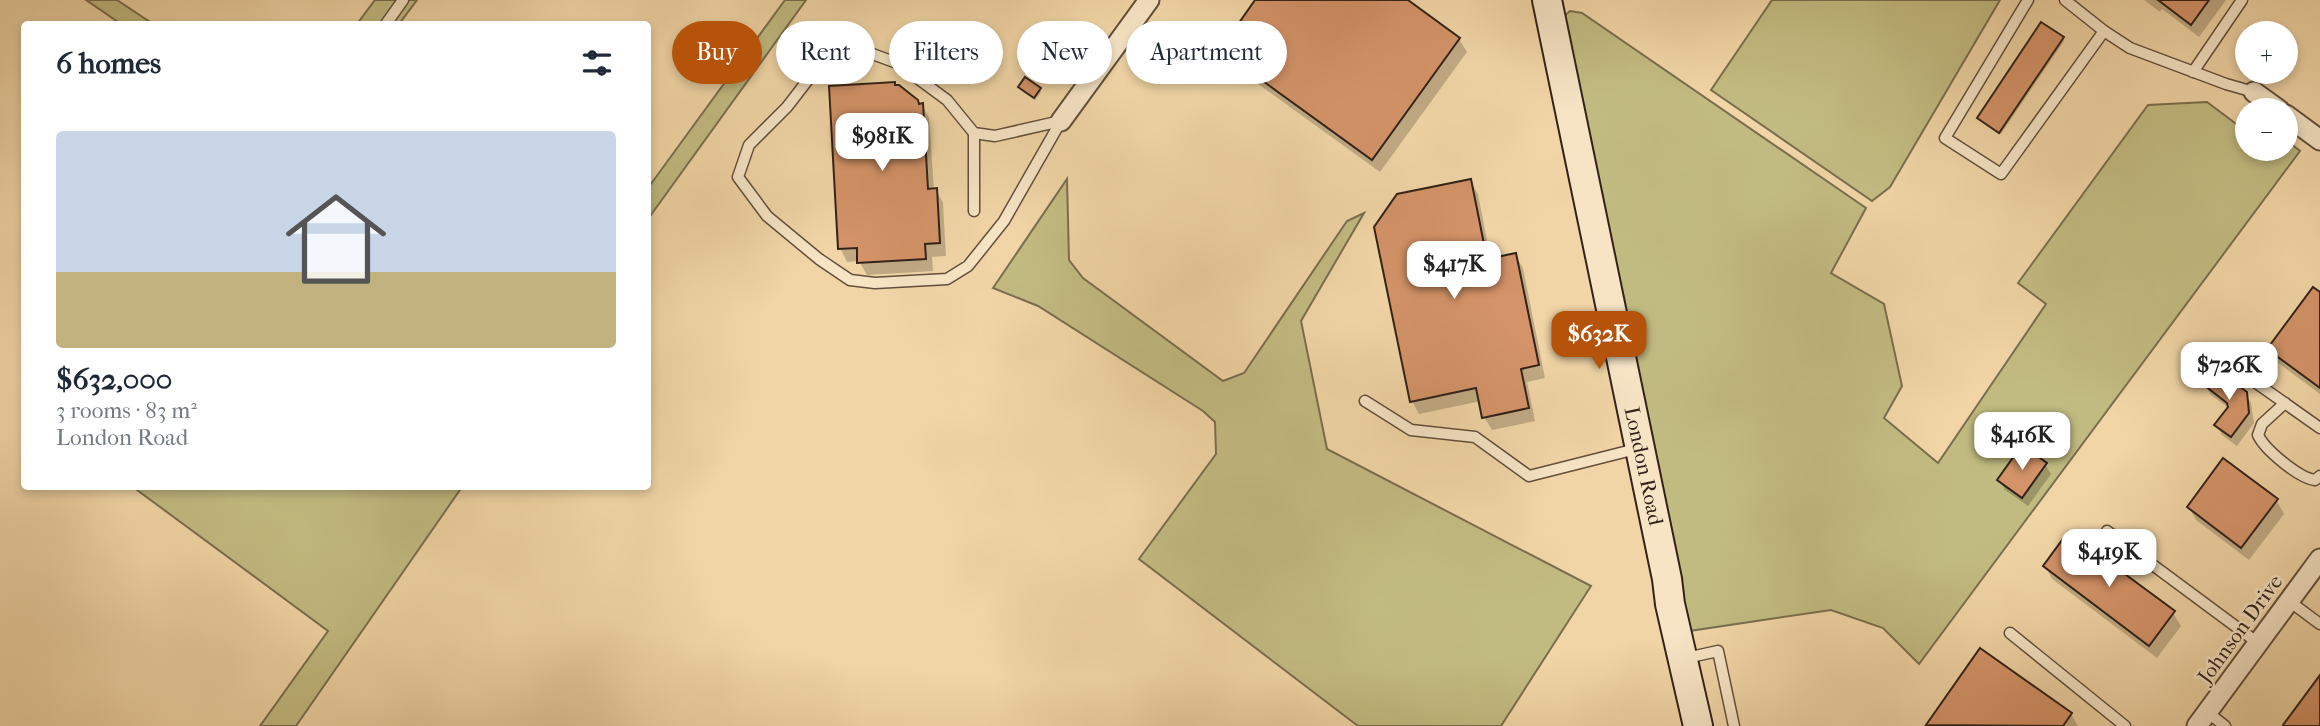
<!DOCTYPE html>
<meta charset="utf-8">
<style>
:root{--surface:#fff;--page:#f6f6f7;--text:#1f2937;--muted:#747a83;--line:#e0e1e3;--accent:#b45309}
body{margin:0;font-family:"IM FELL French Canon",serif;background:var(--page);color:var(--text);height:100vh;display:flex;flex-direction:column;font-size:26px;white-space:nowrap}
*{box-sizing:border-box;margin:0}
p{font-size:23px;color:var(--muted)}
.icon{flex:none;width:38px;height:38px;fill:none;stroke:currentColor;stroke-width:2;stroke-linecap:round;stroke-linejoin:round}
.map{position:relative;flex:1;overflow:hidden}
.details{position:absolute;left:21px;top:21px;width:630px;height:469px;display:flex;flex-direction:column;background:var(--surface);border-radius:7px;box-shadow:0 4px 10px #0003}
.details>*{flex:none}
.guide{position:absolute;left:672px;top:21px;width:665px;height:63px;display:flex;gap:14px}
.controls{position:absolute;left:2235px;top:21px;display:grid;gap:14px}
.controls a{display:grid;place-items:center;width:63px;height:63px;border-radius:50%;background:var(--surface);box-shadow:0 4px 10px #0003;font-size:35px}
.price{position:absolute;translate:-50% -60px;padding:0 16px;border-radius:14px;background:#fff;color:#222;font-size:23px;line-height:46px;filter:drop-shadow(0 2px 4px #0008)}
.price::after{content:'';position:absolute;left:50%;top:42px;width:21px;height:16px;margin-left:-10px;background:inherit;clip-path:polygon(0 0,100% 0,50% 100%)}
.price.selected{background:var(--accent);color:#fff}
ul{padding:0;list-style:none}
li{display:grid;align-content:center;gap:14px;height:371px;padding:0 35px}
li+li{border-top:2px solid var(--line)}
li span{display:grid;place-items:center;height:217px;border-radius:7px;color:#555}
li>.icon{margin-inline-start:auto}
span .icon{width:126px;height:126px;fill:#fffc;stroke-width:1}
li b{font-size:30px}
h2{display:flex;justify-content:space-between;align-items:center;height:84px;padding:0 35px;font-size:30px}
.pill{padding:0 24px;border-radius:32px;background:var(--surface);box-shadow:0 4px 10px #0003;font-size:24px;line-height:63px}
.pill.selected{background:var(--accent);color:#fff}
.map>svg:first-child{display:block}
.green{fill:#c2bb81;stroke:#7a6e4e;stroke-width:2}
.shadow{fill:#0003}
.building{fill:#d49368;stroke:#32221a;stroke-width:2}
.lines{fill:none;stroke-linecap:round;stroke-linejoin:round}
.lane-casing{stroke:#624f3d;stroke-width:13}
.street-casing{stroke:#624f3d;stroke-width:23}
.secondary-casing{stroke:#32221a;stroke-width:32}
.lane{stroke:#f6e4c5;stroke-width:10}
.street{stroke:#f6e4c5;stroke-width:19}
.secondary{stroke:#f6e4c5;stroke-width:28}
.labels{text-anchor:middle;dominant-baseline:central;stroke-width:5;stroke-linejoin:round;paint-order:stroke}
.street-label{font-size:21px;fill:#32221a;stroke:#f6e4c5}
</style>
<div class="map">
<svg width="2320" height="726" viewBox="0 0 2320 726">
<rect width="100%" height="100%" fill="#f1d5a6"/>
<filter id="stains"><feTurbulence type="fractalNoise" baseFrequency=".00286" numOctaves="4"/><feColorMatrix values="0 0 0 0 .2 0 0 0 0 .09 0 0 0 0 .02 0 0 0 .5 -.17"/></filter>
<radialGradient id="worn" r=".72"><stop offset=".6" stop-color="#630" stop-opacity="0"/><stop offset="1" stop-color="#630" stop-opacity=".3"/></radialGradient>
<g class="green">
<path d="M86,0h31l36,24h-32z"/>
<path d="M375,0h42l-18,24h-42z"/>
<path d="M785,0h21l-158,219v-31z"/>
<path d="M1772,0h228l-110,187 -18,14 -161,-111z"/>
<path d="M1570,11l12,2 284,195 -35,65 53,31 18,82 -18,32 54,45 108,-159 -28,-21 130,-178 59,-3 36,27h4v20h39v-9l14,11 -381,513 -36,-36 -52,-18 -142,21 -127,-613z"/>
<path d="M1067,179l2,81 14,18 140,103 21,-8 103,-152 17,-8 -63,108 26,128 264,137 -90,140h-143l-219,-167 77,-105 -1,-32 -12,-11 -165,-105 -45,-18z"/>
<path d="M133,487h329l-166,239h-36l68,-95z"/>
</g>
<g class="shadow">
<path d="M1258,0h147l54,39 8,13 -87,120 -151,-109 -7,-13z"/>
<path d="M2144,0h82l-27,37 -37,-28 -2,3z"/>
<path d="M2062,38l2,3 -63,93 -21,-14 -1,-2z"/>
<path d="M1020,88l19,1 2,3 -6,8z"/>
<path d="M920,105h2l7,13 5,72h2l7,13 3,53 -14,1 1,14 -66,4 -8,-14 -12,1 -7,-14z"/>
<path d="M1470,181l8,13 13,66 24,-5 8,13 22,110 -18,4 8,39 -43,9 -8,-13 -3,-16 -62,13 -7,-13z"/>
<path d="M2320,294v100l-43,-32 -8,-13z"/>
<path d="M2206,386l39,7 6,10 3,20 -17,23 -15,-11 -5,-10 12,-17 -18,-13z"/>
<path d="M2045,464l6,10 -23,32 -23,-16 -5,-10z"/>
<path d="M2277,501l7,13 -35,46 -53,-40 -7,-13z"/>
<path d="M2045,566l128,47 8,13 -24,32 -105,-79z"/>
<path d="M2071,714l7,12 -150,-1z"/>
</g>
<g class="building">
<path d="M1255,0h153l52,38 -88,122 -152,-110z"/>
<path d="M2158,0h51l-18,25z"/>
<path d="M2041,22l23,15 -65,96 -22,-15z"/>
<path d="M1025,77l16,11 -7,10 -16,-11z"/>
<path d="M895,82v3h4l19,15 1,4 4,-1 5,86 9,-1 3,55 -15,1 1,15 -69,4v-15l-19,1 -9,-163z"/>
<path d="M1471,179l16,80 29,-6 23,112 -18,4 8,39 -47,10 -6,-30 -66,14 -36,-175 23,-33z"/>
<path d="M2313,287l7,5v96l-53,-39z"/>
<path d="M2216,369l31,23 2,21 -18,24 -17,-12 14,-18 -1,-4 -23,-18z"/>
<path d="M2022,445l25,18 -25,35 -25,-18z"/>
<path d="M2223,458l55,41 -37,49 -54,-41z"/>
<path d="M2068,532l107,79 -26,35 -106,-80z"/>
<path d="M1980,648l92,65 -9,13 -137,-1z"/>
<path d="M2320,675v51h-35l-2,-1z"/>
</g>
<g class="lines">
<g class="lane-casing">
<g id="lane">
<path d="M2028,0l-83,138 56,36 103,-143"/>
<path d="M2065,0l39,31 26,17 96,36 28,8"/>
<path d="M386,24l17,-24"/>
<path d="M867,52l30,11 50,37 27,33 21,3 66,-15 -57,100 -36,45 -21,13 -72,4 -25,-3 -31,-21 -52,-43 -29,-39 11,-32 38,-38 27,-35 28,-16z"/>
<path d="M2193,72l49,-72"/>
<path d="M974,211v-78"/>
<path d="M2218,356l102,72"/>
<path d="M1365,401l46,29 64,7 54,39 107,-27"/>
<path d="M2285,403l-23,21 -4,11c7,15 41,43 57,45l5,-4"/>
<path d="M2107,531l151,112"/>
<path d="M2289,601l31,23"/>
<path d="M2010,633l115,93"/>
<path d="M1686,658l32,-7 16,75"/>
<path d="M2207,712l18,14"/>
</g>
</g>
<g class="street-casing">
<g id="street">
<path d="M2254,92l25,18"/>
<path d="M2286,115l34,25"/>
<path d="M1061,121l88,-121"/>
<path d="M2197,726l123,-167"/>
</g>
</g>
<g class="secondary-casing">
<path id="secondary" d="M1547,0l120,579 3,25 28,122"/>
</g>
<use href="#lane" class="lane"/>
<use href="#street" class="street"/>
<use href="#secondary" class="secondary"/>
</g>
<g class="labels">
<g class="street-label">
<text transform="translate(1644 466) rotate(78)">London Road</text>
<text transform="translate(2240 629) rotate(-54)">Johnson Drive</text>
</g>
</g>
<rect width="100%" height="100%" filter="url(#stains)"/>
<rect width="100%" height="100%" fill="url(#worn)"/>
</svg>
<div class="controls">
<a>+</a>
<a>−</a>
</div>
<b class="price" style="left:882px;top:173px">$981K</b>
<b class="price" style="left:1454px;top:301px">$417K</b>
<b class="price selected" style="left:1599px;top:371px">$632K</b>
<b class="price" style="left:2229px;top:402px">$726K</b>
<b class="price" style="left:2022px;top:472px">$416K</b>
<b class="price" style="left:2109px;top:589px">$419K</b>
<div class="guide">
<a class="pill selected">Buy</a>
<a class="pill">Rent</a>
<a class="pill">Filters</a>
<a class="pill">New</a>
<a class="pill">Apartment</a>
</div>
<section class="details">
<h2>6 homes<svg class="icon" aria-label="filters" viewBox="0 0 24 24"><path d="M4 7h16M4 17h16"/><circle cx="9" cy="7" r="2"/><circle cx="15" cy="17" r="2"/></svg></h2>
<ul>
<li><span style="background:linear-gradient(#c9d6e8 65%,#c2b280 0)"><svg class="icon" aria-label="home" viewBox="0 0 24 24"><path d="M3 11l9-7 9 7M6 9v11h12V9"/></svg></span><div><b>$632,000</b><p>3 rooms · 83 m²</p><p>London Road</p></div></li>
</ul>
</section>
</div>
